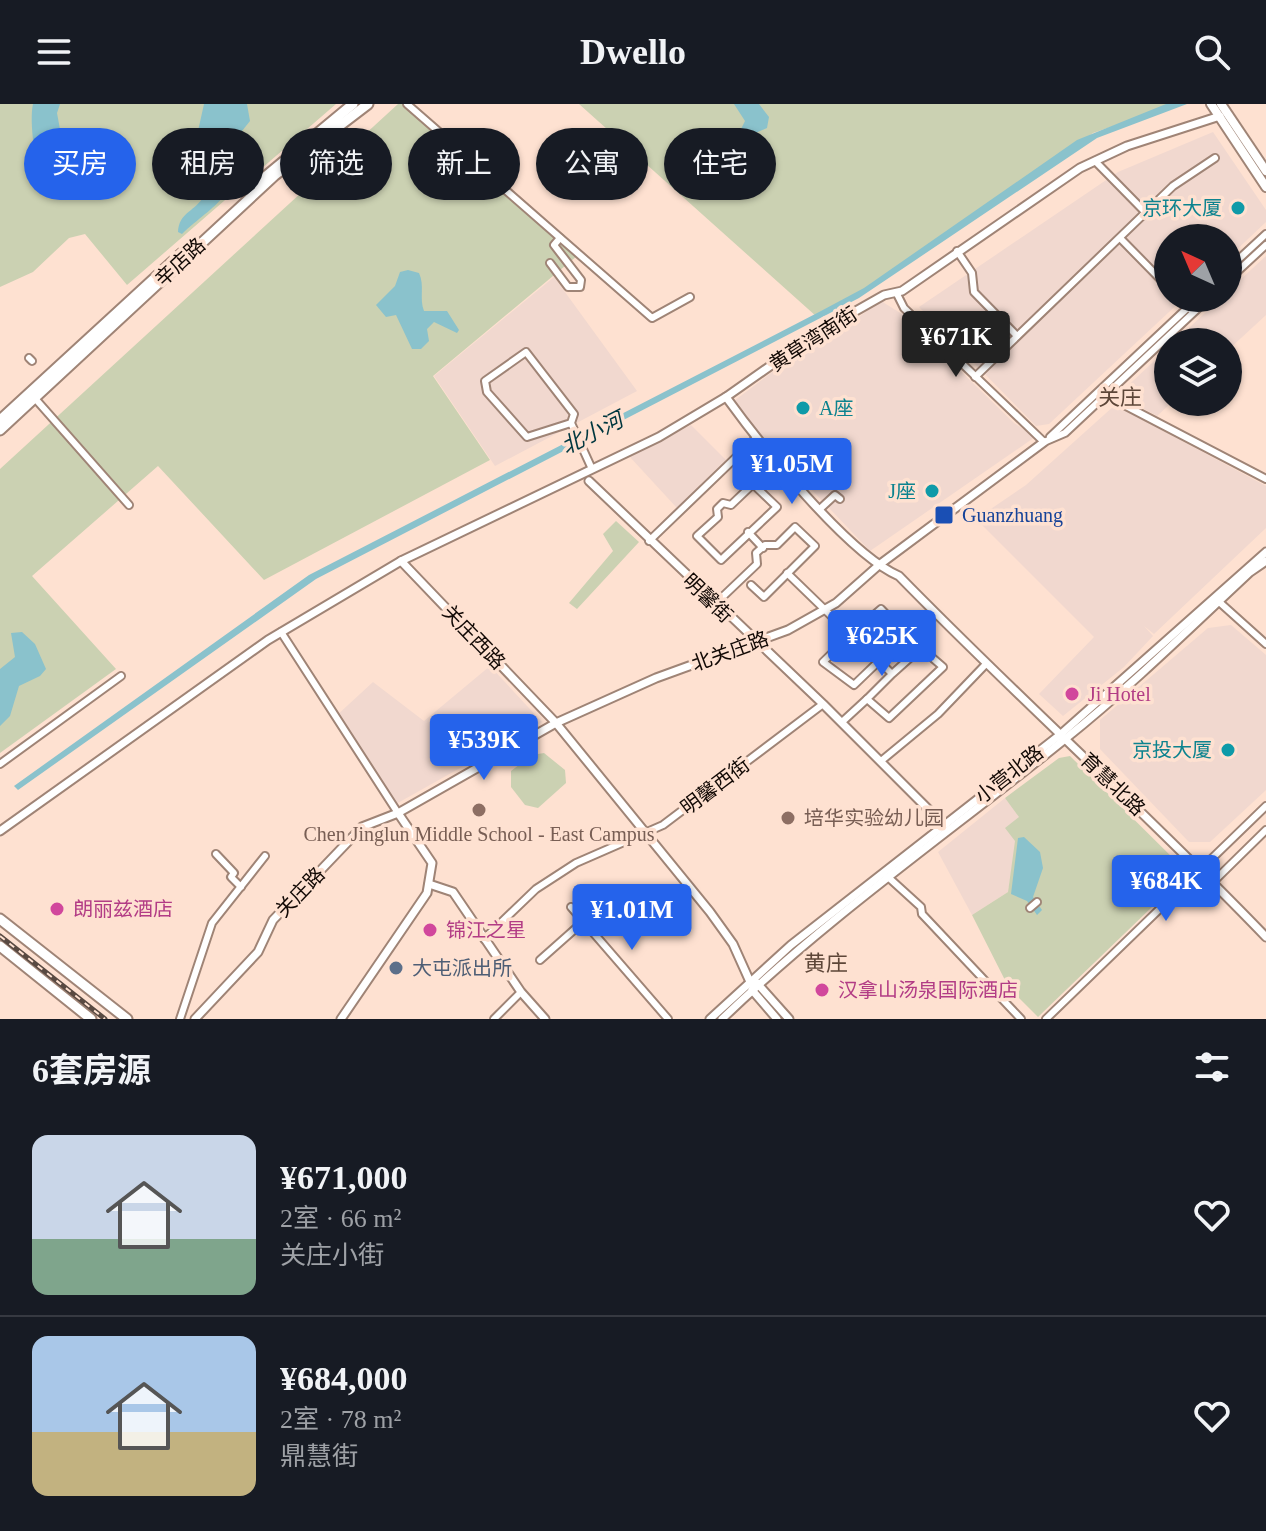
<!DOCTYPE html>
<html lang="zh">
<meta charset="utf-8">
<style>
:root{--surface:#171b24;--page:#20242c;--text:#f1f3f6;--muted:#9ea1a6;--line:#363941;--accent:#2563eb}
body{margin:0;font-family:"Times New Roman","Noto Sans SC",serif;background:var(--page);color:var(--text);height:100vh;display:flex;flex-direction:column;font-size:30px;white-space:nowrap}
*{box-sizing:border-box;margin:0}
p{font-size:26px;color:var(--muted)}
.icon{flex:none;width:44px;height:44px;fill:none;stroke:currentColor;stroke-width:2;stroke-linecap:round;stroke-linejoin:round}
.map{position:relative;height:915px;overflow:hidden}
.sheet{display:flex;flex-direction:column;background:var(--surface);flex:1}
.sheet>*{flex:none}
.banner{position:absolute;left:24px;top:24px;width:800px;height:72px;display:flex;gap:16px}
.needle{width:52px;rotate:316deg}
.fabs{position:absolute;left:1154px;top:120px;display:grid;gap:16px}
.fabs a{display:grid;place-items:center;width:88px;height:88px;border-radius:50%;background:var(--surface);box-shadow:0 2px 6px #0004;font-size:40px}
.price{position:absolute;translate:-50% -68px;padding:0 18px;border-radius:8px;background:var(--accent);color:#fff;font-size:26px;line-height:52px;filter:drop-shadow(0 2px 4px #0008)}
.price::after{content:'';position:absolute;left:50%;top:48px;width:24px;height:18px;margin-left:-12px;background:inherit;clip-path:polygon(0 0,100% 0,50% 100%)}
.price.current{background:#222;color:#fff}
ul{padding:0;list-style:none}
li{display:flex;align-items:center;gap:24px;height:200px;padding:0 32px}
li+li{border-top:2px solid var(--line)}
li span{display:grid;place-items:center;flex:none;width:224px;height:160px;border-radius:16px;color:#555}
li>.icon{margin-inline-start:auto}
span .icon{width:96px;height:96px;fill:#fffc;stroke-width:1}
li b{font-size:34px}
h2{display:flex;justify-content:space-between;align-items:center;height:96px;padding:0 32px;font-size:34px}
.chip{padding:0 28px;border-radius:36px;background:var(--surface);box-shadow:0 2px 6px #0004;font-size:28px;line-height:72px}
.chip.current{background:var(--accent);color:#fff}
header{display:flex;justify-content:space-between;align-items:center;height:104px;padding:0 32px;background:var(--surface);font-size:36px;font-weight:700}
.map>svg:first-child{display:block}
.commercial{fill:#f1d8cf}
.green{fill:#cbd1b2}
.water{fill:#8ac2cc}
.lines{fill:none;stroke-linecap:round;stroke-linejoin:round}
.minor-casing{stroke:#9f8476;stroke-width:10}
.tertiary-casing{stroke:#9f8476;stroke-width:11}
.secondary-casing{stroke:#9f8476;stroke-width:12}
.primary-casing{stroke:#9f8476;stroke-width:13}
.minor{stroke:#fff;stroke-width:6}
.tertiary{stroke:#fff;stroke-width:7}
.secondary{stroke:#fff;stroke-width:8}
.primary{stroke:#fff;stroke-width:9}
.rail-casing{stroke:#594a42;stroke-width:5}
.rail{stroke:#fee1d1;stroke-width:2;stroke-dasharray:6;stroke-linecap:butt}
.culture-dot{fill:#0f9aa8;stroke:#fee1d1;stroke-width:3}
.transit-dot{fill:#1a4fb4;stroke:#fee1d1;stroke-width:3}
.hotel-dot{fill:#d1479c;stroke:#fee1d1;stroke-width:3}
.education-dot{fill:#8d6e63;stroke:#fee1d1;stroke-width:3}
.service-dot{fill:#5c6f8a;stroke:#fee1d1;stroke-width:3}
.labels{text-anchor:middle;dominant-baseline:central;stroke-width:7;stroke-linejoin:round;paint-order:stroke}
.culture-label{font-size:20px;fill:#0d838f;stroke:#fee1d1;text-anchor:end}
.street-label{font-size:20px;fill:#120905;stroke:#fee1d1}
.transit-label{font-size:20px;fill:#164399;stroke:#fee1d1;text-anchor:start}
.hotel-label{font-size:20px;fill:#b23c85;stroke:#fee1d1;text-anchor:start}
.education-label{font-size:20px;fill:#785e54;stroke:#fee1d1;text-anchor:start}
.service-label{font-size:20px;fill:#4e5e75;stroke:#fee1d1;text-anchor:start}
.neighbourhood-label{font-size:22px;fill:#5d4638;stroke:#fee1d1}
.water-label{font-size:22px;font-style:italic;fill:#00373f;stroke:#fee1d1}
</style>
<header><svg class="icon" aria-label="menu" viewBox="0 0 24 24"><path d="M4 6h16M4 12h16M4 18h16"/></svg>Dwello<svg class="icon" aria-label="search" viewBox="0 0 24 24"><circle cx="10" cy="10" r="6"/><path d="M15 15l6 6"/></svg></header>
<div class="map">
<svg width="1266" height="915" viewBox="0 0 1266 915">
<rect width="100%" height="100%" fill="#fee1d1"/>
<g class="commercial">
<path d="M1213,28l53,78v12l-38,36v-20h-60v60h16l-135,126 -13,2 -117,-119 199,-135z"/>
<path d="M1266,152v59l-38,35v-8h-54l47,-44h7v-7z"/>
<path d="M554,173l83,114 -142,75 -61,-90z"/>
<path d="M881,197l21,13 112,109 21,14 -165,114 -140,-147 86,-65 5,5z"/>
<path d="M1168,244v54h4l-15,14 -39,-21z"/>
<path d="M1115,301l151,81v42l-112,106 -10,-8 9,10 -29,31 -61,49 -24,-22 55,-57 -118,-118 50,-34z"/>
<path d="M691,321l35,35 -49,48 -47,-51z"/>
<path d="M1231,521l35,30v135l-56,52h-21l-89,-93v-29l108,-92z"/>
<path d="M490,562l52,56 -146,82 -61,-87 38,-35 51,39z"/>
<path d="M1005,694l15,19 -12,75 -36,23 -34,-63z"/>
</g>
<g class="green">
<path d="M0,0h336l-209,181 -42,-51 -16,4 -36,34 -33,15z"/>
<path d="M398,0h6l173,152 -144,120 57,84 -226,120 -106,-114 -126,110 84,93 -116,84v-284z"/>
<path d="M579,0h598l-84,29 -241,167 -35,17z"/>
<path d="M616,417l23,21 -62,67 -8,-6 44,-52 -10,-17z"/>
<path d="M544,649l21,17 1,13 -28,25 -13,-3 -14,-18v-16l21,-16z"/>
<path d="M1070,652l111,110 -1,14 -142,137 -29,-29 -37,-73 36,-23 7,-51 -10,-13 14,-11 -14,-19 54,-40z"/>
</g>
<g class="water">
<path d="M33,0h27l-3,9 9,49 -7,21h-15c-9,-15 -15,-62 -11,-79z"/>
<path d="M204,0h43l3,17 -20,25c14,48 -16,58 -48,88l-4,-2c1,-19 15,-20 24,-33l-29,-28 -2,-12 11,-12 17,-1 6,-4 -7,-11z"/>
<path d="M734,0h25l10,13 -2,11 -16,7 -10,-6 4,-8z"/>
<path d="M1166,0h21l-90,34 -238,160 -543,281 -298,211 -4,-4 295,-211 512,-264 43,-23 213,-148z"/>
<path d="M408,166l11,3c6,13 0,25 5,38h23l12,19 -2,3 -23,-11 -7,7 2,12 -8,8h-9l-16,-34 -10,2 -10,-12 19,-19 5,-14z"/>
<path d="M22,528l13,12 11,25 -6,7 -21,10 -9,30 -10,10v-57l15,-12 -4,-24z"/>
<path d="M1024,733l16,15 3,16 -10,29 9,13 -5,5 -10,-14 -16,-7 7,-56z"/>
</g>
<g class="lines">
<g class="minor-casing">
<g id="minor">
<path d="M407,0l245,214 38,-21"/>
<path d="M1095,57l51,52"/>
<path d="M1120,134l48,49"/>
<path d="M957,147l15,22 2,19 43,44"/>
<path d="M550,159l18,24h12l1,-7 -27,-35 6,-7"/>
<path d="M1228,165l38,-35"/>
<path d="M1228,176l38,-35"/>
<path d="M897,190l7,14 140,134"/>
<path d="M1179,194l12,12"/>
<path d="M29,254l3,3"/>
<path d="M975,273l198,-191 42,-28"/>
<path d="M32,291l97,110"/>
<path d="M1105,291l161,84"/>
<path d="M571,319l-44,14 -40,-45 -2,-11 41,-29 48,62 -3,9 21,46"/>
<path d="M1050,333l148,-139"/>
<path d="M1044,338l21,-9 144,-135"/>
<path d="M753,380l24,23 -56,53 -24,-24 21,-19 -1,-8 6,-6 8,2z"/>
<path d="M821,404l14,-13 5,4"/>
<path d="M748,428l15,16"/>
<path d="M649,437l107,-103"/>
<path d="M787,469l64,62 -28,27 31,23 52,-50 -25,-26 -30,26"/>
<path d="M1217,496l49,44"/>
<path d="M715,500l42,-40 -1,-11 9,-8h12l18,-18 20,19 -51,51 -13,-12"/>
<path d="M281,528l117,181"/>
<path d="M879,557l13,13 -25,25 22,19 54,-51 -22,-19 -29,26"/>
<path d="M842,618l25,-23"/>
<path d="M881,657l57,-47 47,-49"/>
<path d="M0,660l121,-88"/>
<path d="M216,750l18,19 -3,4 10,10"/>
<path d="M888,773l33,30 1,7 99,105"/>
<path d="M1213,778l53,-52"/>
<path d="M571,803l97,112"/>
<path d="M1030,804l7,-6"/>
<path d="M484,835l52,-50 40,-26 87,-38 160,-121"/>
<path d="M540,856l44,-39"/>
<path d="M180,915l32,-96 53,-67"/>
<path d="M494,915l27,-27"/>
<path d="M1046,915l220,-213"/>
</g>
</g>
<g class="tertiary-casing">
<g id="tertiary">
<path d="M726,293c34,47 122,157 173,179 120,123 248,237 367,361"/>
<path d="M589,377l234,223 120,120"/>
<path d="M401,457l155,162 154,189 23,32 18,40"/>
<path d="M0,727l268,-191 133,-79 258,-124 67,-40 91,-64 67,-38 18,-4 178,-123 47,-22 93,-30"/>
<path d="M429,780l24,8 68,100 24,27"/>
<path d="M756,878l33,37"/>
<path d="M752,886l25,29"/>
<path d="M195,915l63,-67 15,-32 89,-93 36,-14 158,-90 100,-45 132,-48 48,-27 43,-38 165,-123"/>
<path d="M341,915l86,-126 5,-30 -34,-50"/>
<path d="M710,915l81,-74 270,-211 205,-182"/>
<path d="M722,915c107,-103 228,-187 343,-280 65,-52 124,-110 185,-167l16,-11"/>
</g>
</g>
<g class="secondary-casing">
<g id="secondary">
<path d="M1211,0l55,83"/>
<path d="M1221,0l45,67"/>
</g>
</g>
<g class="primary-casing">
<g id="primary">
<path d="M254,82l99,-82"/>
<path d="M0,316l182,-167"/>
<path d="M0,326l275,-255 93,-71"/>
<path d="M0,815l127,100"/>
<path d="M0,842l91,73"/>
</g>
</g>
<use href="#minor" class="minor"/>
<use href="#tertiary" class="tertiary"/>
<use href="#secondary" class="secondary"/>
<use href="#primary" class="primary"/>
<g class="rail-casing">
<path id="rail" d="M0,832l105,83"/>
</g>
<use href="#rail" class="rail"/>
</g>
<g class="culture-dot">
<circle cx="1238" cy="104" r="8"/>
<circle cx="803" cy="304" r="8"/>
<circle cx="932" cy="387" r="8"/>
<circle cx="1228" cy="646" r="8"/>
</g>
<rect class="transit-dot" x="934" y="401" width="20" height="20" rx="4"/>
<g class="hotel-dot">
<circle cx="1072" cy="590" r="8"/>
<circle cx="57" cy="805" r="8"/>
<circle cx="430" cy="826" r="8"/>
<circle cx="822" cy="886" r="8"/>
</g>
<g class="education-dot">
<circle cx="479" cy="706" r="8"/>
<circle cx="788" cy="714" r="8"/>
</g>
<circle class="service-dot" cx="396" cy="864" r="8"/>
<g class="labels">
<g class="culture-label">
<text x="1222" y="104">京环大厦</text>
<text x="819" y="304" text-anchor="start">A座</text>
<text x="916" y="387">J座</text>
<text x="1212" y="646">京投大厦</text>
</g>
<g class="street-label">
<text transform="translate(180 158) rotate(-43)">辛店路</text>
<text transform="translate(813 235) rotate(-33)">黄草湾南街</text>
<text transform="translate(708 494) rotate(44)">明馨街</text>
<text transform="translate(474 533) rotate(46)">关庄西路</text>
<text transform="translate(730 547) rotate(-20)">北关庄路</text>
<text transform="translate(1009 670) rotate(-38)">小营北路</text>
<text transform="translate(1113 680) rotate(44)">育慧北路</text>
<text transform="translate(715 682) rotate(-37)">明馨西街</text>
<text transform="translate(300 788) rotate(-46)">关庄路</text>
</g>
<g class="transit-label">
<text x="962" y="411">Guanzhuang</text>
</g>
<g class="hotel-label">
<text x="1088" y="590">Ji Hotel</text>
<text x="73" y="805">朗丽兹酒店</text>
<text x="446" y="826">锦江之星</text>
<text x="838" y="886">汉拿山汤泉国际酒店</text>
</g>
<g class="education-label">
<text x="804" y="714">培华实验幼儿园</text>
<text x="479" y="730" text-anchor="middle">Chen Jinglun Middle School - East Campus</text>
</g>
<g class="service-label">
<text x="412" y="864">大屯派出所</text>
</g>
<g class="neighbourhood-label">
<text x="1120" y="293">关庄</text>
<text x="826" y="859">黄庄</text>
</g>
<g class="water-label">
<text transform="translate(592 329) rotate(-27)">北小河</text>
</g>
</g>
</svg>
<div class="fabs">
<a><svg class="needle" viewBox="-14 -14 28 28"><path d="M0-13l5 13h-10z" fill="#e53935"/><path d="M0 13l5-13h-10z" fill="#9ea1a6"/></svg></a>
<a><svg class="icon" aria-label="layers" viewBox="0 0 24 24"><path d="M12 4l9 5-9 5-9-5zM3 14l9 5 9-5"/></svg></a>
</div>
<b class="price current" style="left:956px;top:275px">¥671K</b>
<b class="price" style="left:792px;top:402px">¥1.05M</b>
<b class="price" style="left:882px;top:574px">¥625K</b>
<b class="price" style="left:484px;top:678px">¥539K</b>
<b class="price" style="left:1166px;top:819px">¥684K</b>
<b class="price" style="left:632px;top:848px">¥1.01M</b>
<div class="banner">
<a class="chip current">买房</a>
<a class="chip">租房</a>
<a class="chip">筛选</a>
<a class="chip">新上</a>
<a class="chip">公寓</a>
<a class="chip">住宅</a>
</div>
</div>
<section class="sheet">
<h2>6套房源<svg class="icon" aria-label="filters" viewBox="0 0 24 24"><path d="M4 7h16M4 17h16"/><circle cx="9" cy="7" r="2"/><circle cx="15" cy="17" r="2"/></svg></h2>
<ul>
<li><span style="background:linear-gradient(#c9d6e8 65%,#7fa58c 0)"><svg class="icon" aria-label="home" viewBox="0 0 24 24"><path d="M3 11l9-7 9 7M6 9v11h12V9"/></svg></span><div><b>¥671,000</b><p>2室 · 66 m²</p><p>关庄小街</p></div><svg class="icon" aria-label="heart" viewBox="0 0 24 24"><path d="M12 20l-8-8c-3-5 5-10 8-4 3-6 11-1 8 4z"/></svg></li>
<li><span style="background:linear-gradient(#a9c7e8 60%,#c2b280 0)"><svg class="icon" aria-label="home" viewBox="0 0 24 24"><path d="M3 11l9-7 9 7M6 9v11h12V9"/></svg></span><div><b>¥684,000</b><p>2室 · 78 m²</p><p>鼎慧街</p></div><svg class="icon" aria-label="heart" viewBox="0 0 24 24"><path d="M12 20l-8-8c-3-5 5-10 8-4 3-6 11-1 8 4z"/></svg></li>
</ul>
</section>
